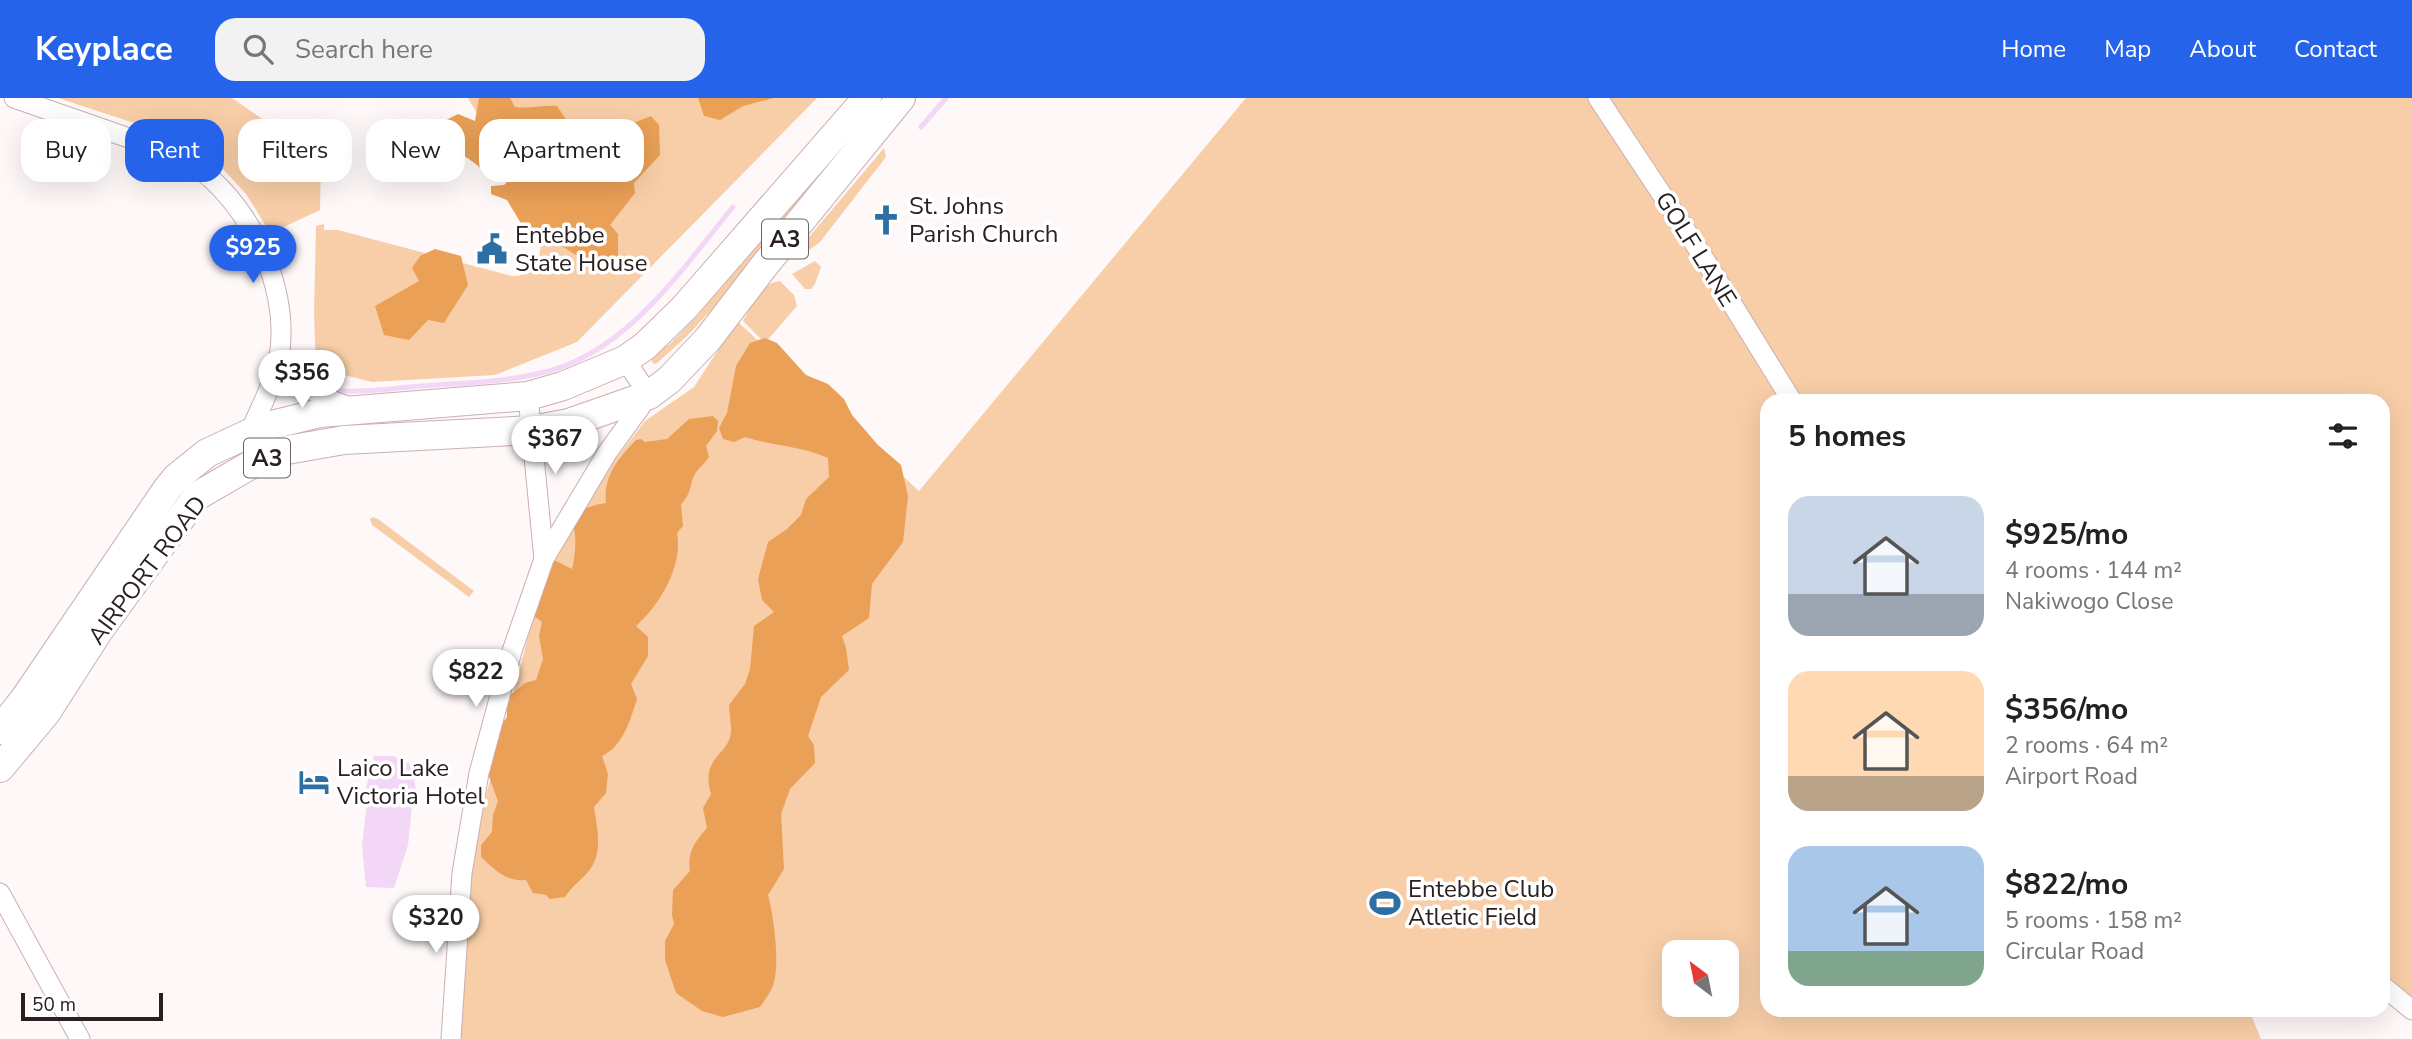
<!DOCTYPE html>
<meta charset="utf-8">
<style>
:root{--surface:#fff;--page:#f2f2f2;--text:#222;--muted:#767676;--accent:#2563eb}
body{margin:0;font-family:"Nunito Sans",sans-serif;background:var(--page);color:var(--text);height:100vh;display:flex;flex-direction:column;font-size:26px;white-space:nowrap}
*{box-sizing:border-box;margin:0}
p{font-size:23px;color:var(--muted)}
.icon{flex:none;width:38px;height:38px;fill:none;stroke:currentColor;stroke-width:2;stroke-linecap:round;stroke-linejoin:round}
.map{position:relative;flex:1;overflow:hidden}
.side{position:absolute;left:1760px;top:296px;width:630px;height:623px;display:flex;flex-direction:column;background:var(--surface);border-radius:21px;box-shadow:0 7px 28px #0002}
.side>*{flex:none}
.top-card{position:absolute;left:21px;top:21px;width:665px;height:63px;display:flex;gap:14px}
.needle{width:46px;rotate:328deg}
.controls{position:absolute;left:1662px;top:842px;display:grid;gap:14px}
.controls a{display:grid;place-items:center;width:77px;height:77px;border-radius:14px;background:var(--surface);box-shadow:0 7px 28px #0002;font-size:35px}
.scale{position:absolute;left:21px;bottom:18px;width:142px;box-sizing:border-box;padding-left:7px;border:4px solid #2a2021;border-top:0;font-size:19px;line-height:24px;white-space:nowrap;color:#2a2021;-webkit-text-stroke:5px #fff;paint-order:stroke}
.price{position:absolute;translate:-50% -60px;padding:0 16px;border-radius:24px;background:#fff;color:#222;font-size:23px;line-height:46px;filter:drop-shadow(0 2px 4px #0008)}
.price::after{content:'';position:absolute;left:50%;top:42px;width:21px;height:16px;margin-left:-10px;background:inherit;clip-path:polygon(0 0,100% 0,50% 100%)}
.price.selected{background:var(--accent);color:#fff}
ul{padding:0;list-style:none}
li{display:flex;align-items:center;gap:21px;height:175px;padding:0 28px}
li span{display:grid;place-items:center;flex:none;width:196px;height:140px;border-radius:21px;color:#555}
li>.icon{margin-inline-start:auto}
span .icon{width:84px;height:84px;fill:#fffc;stroke-width:1}
li b{font-size:30px}
h2{display:flex;justify-content:space-between;align-items:center;height:84px;padding:0 28px;font-size:30px}
.chip{padding:0 24px;border-radius:21px;background:var(--surface);box-shadow:0 7px 28px #0002;font-size:24px;line-height:63px}
.chip.selected{background:var(--accent);color:#fff}
header{display:flex;align-items:center;gap:42px;box-sizing:border-box;height:98px;padding:0 35px;background:var(--accent);color:#fff}
header strong{font-size:33px}
nav{display:flex;gap:38px;margin-inline-start:auto;font-size:24px}
.search{width:490px;height:63px;background:var(--page);display:flex;align-items:center;gap:18px;box-sizing:border-box;padding:0 24px;border-radius:21px;color:var(--muted);font-size:26px}
.map>svg:first-child{display:block}
.green{fill:#f8cea8;fill-rule:evenodd}
.forest{fill:#eaa056}
.water{fill:#f3d7f6}
.lines{fill:none;stroke-linecap:round;stroke-linejoin:round}
.stream{stroke:#f3d7f6;stroke-width:5}
.minor-casing{stroke:#cbafb1;stroke-width:21}
.highway-casing{stroke:#cbafb1;stroke-width:30}
.minor{stroke:#fff;stroke-width:19}
.highway{stroke:#fff;stroke-width:28}
.labels{text-anchor:middle;dominant-baseline:central;stroke-width:7;stroke-linejoin:round;paint-order:stroke}
.shield{fill:#fff;stroke:#6a6364;stroke-width:2}
.shield-label{font-size:23px;font-weight:bold;fill:#2a2021}
.poi-label{font-size:24px;fill:#2a2021;stroke:#fff;text-anchor:start}
.street-label{font-size:24px;fill:#2a2021;stroke:#fff}
</style>
<header>
<strong>Keyplace</strong>
<div class="search"><svg class="icon" aria-label="search" viewBox="0 0 24 24"><circle cx="10" cy="10" r="6"/><path d="M15 15l6 6"/></svg>Search here</div>
<nav><a>Home</a><a>Map</a><a>About</a><a>Contact</a></nav>
</header>
<div class="map">
<svg width="2412" height="941" viewBox="0 0 2412 941">
<rect width="100%" height="100%" fill="#fef8f8"/>
<g class="green">
<path d="M58,0h174l89,62 -1,50 -47,22 -4,-1 -23,-37 -22,-24 -20,-13 -70,-34z"/>
<path d="M468,0h349l-240,244 -82,33 -123,7 -56,-14 -2,-55 2,-87 8,-2v6h14l174,46h7l16,-11 4,-7 4,-30z"/>
<path d="M878,0h10l-173,208 -28,30 -31,28 -4,-1v-7l18,-12 28,-29z"/>
<path d="M1246,0h1166v908l-28,-28v-577h-616v609h481l12,29h-1804l17,-199 58,-218 23,-64 37,-68 53,-69 49,-34 43,-66 182,170zM1675,854h52v52h-52z"/>
<path d="M884,50l2,9 -66,85 -18,13 -9,1z"/>
<path d="M815,163l6,6 -6,17 -4,5h-6l-13,-15z"/>
<path d="M780,183l14,14 3,11 -32,37 -22,-22c9,-15 17,-38 37,-40z"/>
<path d="M373,419l5,2 96,72 -5,6 -97,-72 -2,-6z"/>
</g>
<g class="forest">
<path d="M479,0h31l5,9c14,2 28,-2 42,-1l13,19 -2,28 2,11 4,7 9,1 17,-5v-9l-6,-22 8,-6 21,-3 28,-11 8,9 1,30 -26,28 1,10 -25,32 8,9v24l-28,6 -36,-23 -8,2 -9,-3 -15,-15 -15,-25 -16,-6v-8l13,-1 5,-5 -2,-7 -7,-4 -14,4c-15,-15 -30,-20 -45,-35l1,-16 16,-8 17,7z"/>
<path d="M698,0h76l-31,8 -23,14 -16,-4z"/>
<path d="M435,151l26,7 7,29 -24,38 -16,-3 -19,20 -25,-5 -9,-29 44,-25 -7,-13 8,-12z"/>
<path d="M765,240l12,5 29,32 22,9 16,15 8,16 26,30 23,20 7,31 -5,46 -31,42 -3,34 -27,18 4,12 3,22 -28,27 -13,39 6,9 1,18 -25,26 -9,25 3,55 -16,26c6,22 13,73 4,93 -3,7 -8,13 -12,19l-37,10 -21,-6 -26,-18 -11,-33v-19l9,-17 -2,-9 1,-25 17,-19c-3,-20 5,-29 17,-43l-4,-20 8,-14c-11,-37 17,-38 20,-61 1,-4 -2,-21 -2,-28l16,-21 5,-15 4,-43 20,-14 -12,-12 -4,-21 10,-37 19,-13 14,-14 5,-16 23,-22 -1,-19c-27,-12 -56,-12 -83,-21l-11,5 -11,-3 -4,-11 8,-15 9,-47 14,-23z"/>
<path d="M713,318l5,5 -1,10 -11,15 3,11c-4,6 -8,9 -12,14 -8,10 -4,22 -16,33l2,22 -6,7c6,33 -17,72 -41,93l12,11v19l-17,28 6,15c-7,22 -14,47 -35,57l6,18 -2,19 -12,14c3,22 10,46 -6,65 -9,10 -14,12 -23,25l-15,2 -4,-4 -13,-2 -7,-13c-20,2 -31,-10 -45,-23v-12l11,-13 1,-17 5,-14 -11,-30 11,-42 9,-12 -1,-18 19,-16 11,-3 7,-21 -4,-23 3,-14 -12,-9 20,-55 22,11c4,-18 5,-32 0,-50 7,-11 22,-14 34,-16 -3,-27 12,-44 30,-63l5,-1 4,3 22,-3 22,-20z"/>
</g>
<g class="water">
<path d="M374,658h20l18,9 6,39 -54,-7z"/>
<path d="M367,704l45,4 -4,39 -14,43 -28,-1 -4,-41z"/>
</g>
<g class="lines">
<g class="stream">
<path d="M921,29l25,-29"/>
<path d="M328,292c34,4 72,-3 106,-5 37,-2 76,-4 111,-13 82,-20 137,-103 188,-165"/>
</g>
<g class="minor-casing">
<g id="minor">
<path d="M14,0c37,13 75,26 112,39 16,5 35,10 50,17 67,34 116,129 103,203 -5,26 -19,51 -29,75"/>
<path d="M1598,0l102,154 92,149"/>
<path d="M279,260c22,27 35,38 69,48"/>
<path d="M528,298l16,163"/>
<path d="M0,795l80,146"/>
<path d="M2384,889l28,23"/>
<path d="M451,941l11,-166 17,-100 33,-122 32,-92 63,-106 42,-58 -24,-35"/>
</g>
</g>
<g class="highway-casing">
<g id="highway">
<path d="M0,632l25,-32 142,-209 9,-11 31,-25 56,-26 57,-14 208,-17 35,-10 62,-26 20,-14 39,-38 183,-210"/>
<path d="M0,670l46,-55 54,-84 97,-133 62,-36 28,-10 57,-10 188,-10 37,-7 80,-28 20,-15 39,-41 56,-73 137,-168"/>
</g>
</g>
<use href="#minor" class="minor"/>
<use href="#highway" class="highway"/>
</g>
<defs>
<g id="church-bare" transform="scale(2.415)"><path d="M-1.2-6h2.4v3.5h3.3v2.4h-3.3V6h-2.4V-.1h-3.3v-2.4h3.3Z" fill="#2d6fa5" stroke="#fff" stroke-width="2.5" paint-order="stroke"/></g>
<g id="civic-bare" transform="scale(2.415)"><path d="M-.6-6.5H3V-4.5H.6V-3L4-1V1h2V6H-6V1h2V-1L-.6-3ZM-1.2 2.5V6h2.4V2.5Z" fill="#2d6fa5" stroke="#fff" stroke-width="2.5" paint-order="stroke"/></g>
<g id="hotel-bare" transform="scale(2.415)"><path d="M-6-4.5h1.5V1H6V5H4.5V3h-9V5H-6ZM-4 0a1.8 1.8 0 1 1 3.6 0ZM.5 0V-2.5h3Q6-2.5 6 0Z" fill="#2d6fa5" stroke="#fff" stroke-width="2.5" paint-order="stroke"/></g>
<g id="stadium-bare" transform="scale(2.415)"><path d="M0-5a6.5 5 0 1 0 0 10a6.5 5 0 1 0 0-10ZM-3.5-1.8h7v3.6h-7Z" fill="#2d6fa5" stroke="#fff" stroke-width="2.5" paint-order="stroke"/></g>
</defs>
<g fill-rule="evenodd">
<use href="#church-bare" x="886" y="122"/>
<use href="#civic-bare" x="492" y="151"/>
<use href="#hotel-bare" x="314" y="684"/>
<use href="#stadium-bare" x="1385" y="805"/>
</g>
<g class="labels">
<g class="shield">
<rect x="762" y="121.5" width="46" height="39" rx="5"/>
<rect x="244" y="340.5" width="46" height="39" rx="5"/>
</g>
<g class="shield-label">
<text x="785" y="141">A3</text>
<text x="267" y="360">A3</text>
</g>
<g class="poi-label">
<text x="909" y="108">St. Johns<tspan x="909" dy="28">Parish Church</tspan></text>
<text x="515" y="137">Entebbe<tspan x="515" dy="28">State House</tspan></text>
<text x="337" y="670">Laico Lake<tspan x="337" dy="28">Victoria Hotel</tspan></text>
<text x="1408" y="791">Entebbe Club<tspan x="1408" dy="28">Atletic Field</tspan></text>
</g>
<g class="street-label">
<text transform="translate(1696 151) rotate(58)">GOLF LANE</text>
<text transform="translate(147 472) rotate(-53)">AIRPORT ROAD</text>
</g>
</g>
</svg>
<div class="controls">
<a><svg class="needle" viewBox="-14 -14 28 28"><path d="M0-13l5 13h-10z" fill="#e53935"/><path d="M0 13l5-13h-10z" fill="#767676"/></svg></a>
</div>
<div class="scale">50 m</div>
<b class="price selected" style="left:253px;top:187px">$925</b>
<b class="price" style="left:302px;top:312px">$356</b>
<b class="price" style="left:555px;top:378px">$367</b>
<b class="price" style="left:476px;top:611px">$822</b>
<b class="price" style="left:436px;top:857px">$320</b>
<div class="top-card">
<a class="chip">Buy</a>
<a class="chip selected">Rent</a>
<a class="chip">Filters</a>
<a class="chip">New</a>
<a class="chip">Apartment</a>
</div>
<section class="side">
<h2>5 homes<svg class="icon" aria-label="filters" viewBox="0 0 24 24"><path d="M4 7h16M4 17h16"/><circle cx="9" cy="7" r="2"/><circle cx="15" cy="17" r="2"/></svg></h2>
<ul>
<li><span style="background:linear-gradient(#c9d6e8 70%,#9aa5b1 0)"><svg class="icon" aria-label="home" viewBox="0 0 24 24"><path d="M3 11l9-7 9 7M6 9v11h12V9"/></svg></span><div><b>$925/mo</b><p>4 rooms · 144 m²</p><p>Nakiwogo Close</p></div></li>
<li><span style="background:linear-gradient(#ffd9b3 75%,#b9a48a 0)"><svg class="icon" aria-label="home" viewBox="0 0 24 24"><path d="M3 11l9-7 9 7M6 9v11h12V9"/></svg></span><div><b>$356/mo</b><p>2 rooms · 64 m²</p><p>Airport Road</p></div></li>
<li><span style="background:linear-gradient(#a9c7e8 75%,#7fa58c 0)"><svg class="icon" aria-label="home" viewBox="0 0 24 24"><path d="M3 11l9-7 9 7M6 9v11h12V9"/></svg></span><div><b>$822/mo</b><p>5 rooms · 158 m²</p><p>Circular Road</p></div></li>
</ul>
</section>
</div>
